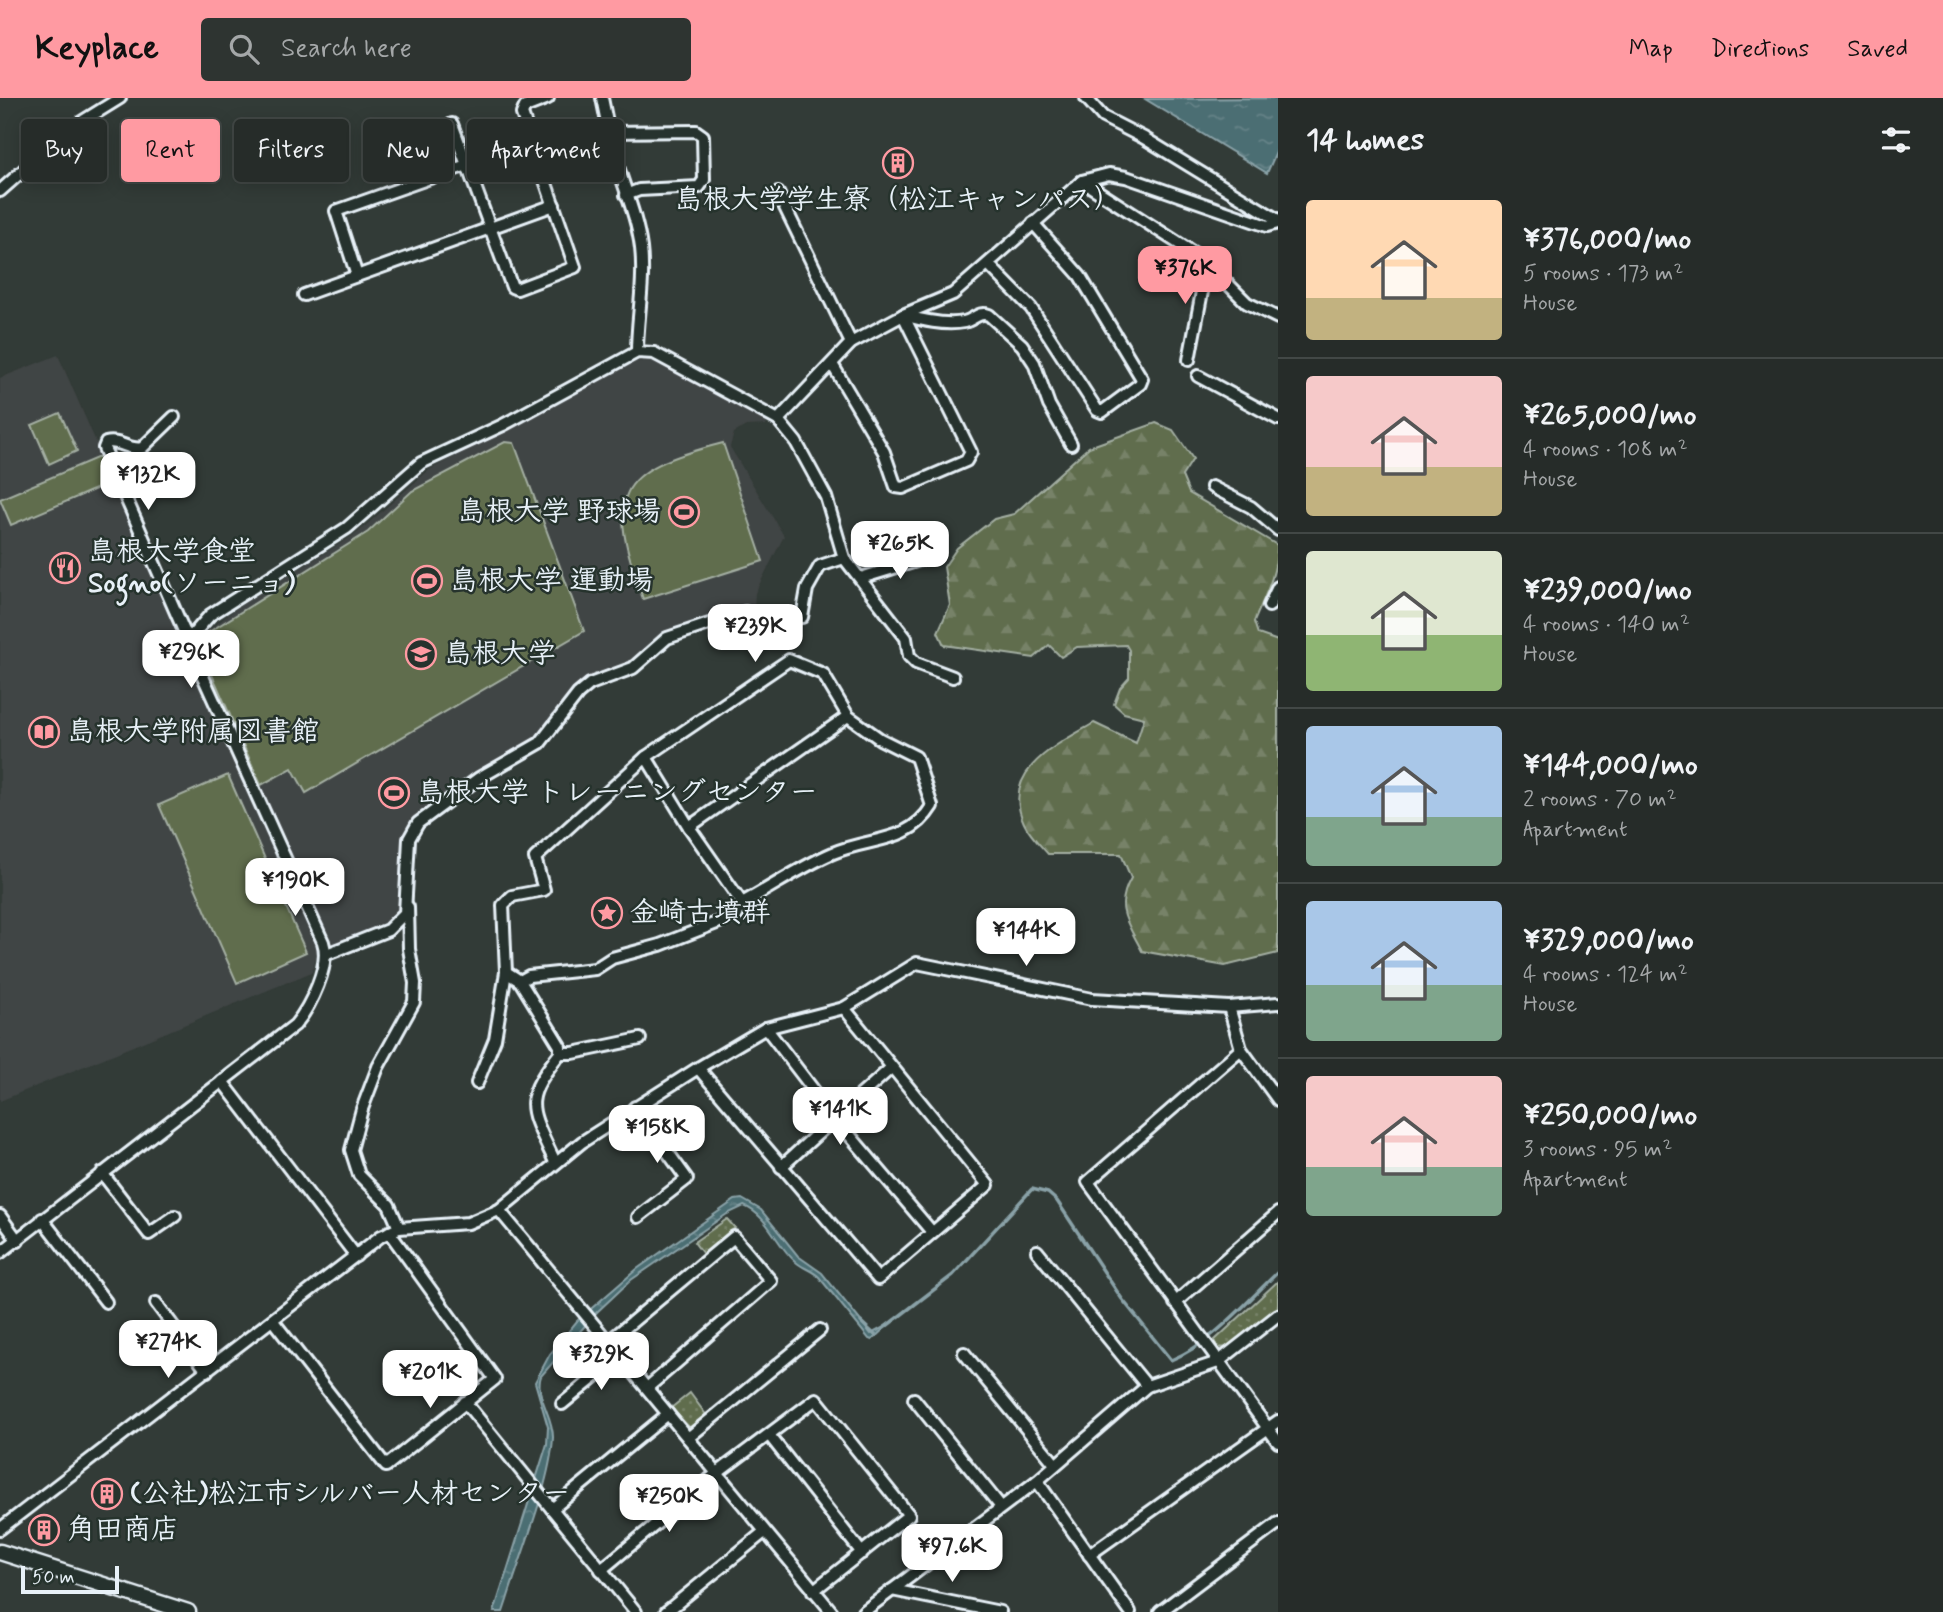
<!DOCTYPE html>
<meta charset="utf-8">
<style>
:root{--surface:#262c29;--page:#2e3431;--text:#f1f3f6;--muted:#a4a7a8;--line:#424846;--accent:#ff9aa2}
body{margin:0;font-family:Mynerve,"Klee One",sans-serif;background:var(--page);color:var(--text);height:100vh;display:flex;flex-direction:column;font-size:26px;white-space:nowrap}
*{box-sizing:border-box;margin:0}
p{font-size:23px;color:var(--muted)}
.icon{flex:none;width:38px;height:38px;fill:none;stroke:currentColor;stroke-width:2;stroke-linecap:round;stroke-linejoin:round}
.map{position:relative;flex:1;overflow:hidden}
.drawer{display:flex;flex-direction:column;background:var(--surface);width:665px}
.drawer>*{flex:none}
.guide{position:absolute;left:21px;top:21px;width:665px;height:63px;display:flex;gap:14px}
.scale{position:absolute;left:21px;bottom:18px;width:98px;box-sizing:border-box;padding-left:7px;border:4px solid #e8f1f8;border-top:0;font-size:19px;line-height:24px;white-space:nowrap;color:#e8f1f8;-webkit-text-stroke:5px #26332d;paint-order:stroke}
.price{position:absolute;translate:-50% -60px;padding:0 16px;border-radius:14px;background:#fff;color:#222;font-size:23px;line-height:46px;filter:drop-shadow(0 2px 4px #0008)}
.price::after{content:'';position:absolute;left:50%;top:42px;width:21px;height:16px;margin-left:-10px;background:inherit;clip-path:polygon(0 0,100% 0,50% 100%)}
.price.current{background:var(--accent);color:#111}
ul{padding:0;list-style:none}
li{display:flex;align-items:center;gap:21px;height:175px;padding:0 28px}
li+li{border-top:2px solid var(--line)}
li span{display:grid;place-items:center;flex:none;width:196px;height:140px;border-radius:7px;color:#555}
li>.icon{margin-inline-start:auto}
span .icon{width:84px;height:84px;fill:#fffc;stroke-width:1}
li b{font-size:30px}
h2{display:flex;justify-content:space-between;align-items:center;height:84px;padding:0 28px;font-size:30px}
.tag{padding:0 24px;border-radius:7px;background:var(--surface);box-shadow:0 4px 18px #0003,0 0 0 2px var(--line);font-size:24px;line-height:63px}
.tag.current{background:var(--accent);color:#111}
header{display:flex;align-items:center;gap:42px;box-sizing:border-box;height:98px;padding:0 35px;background:var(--accent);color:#111}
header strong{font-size:33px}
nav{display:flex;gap:38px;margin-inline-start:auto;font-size:24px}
.search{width:490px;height:63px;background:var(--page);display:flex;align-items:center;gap:18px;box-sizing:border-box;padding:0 24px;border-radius:7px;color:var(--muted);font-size:26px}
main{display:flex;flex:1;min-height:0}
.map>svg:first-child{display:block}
.built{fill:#404444}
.grass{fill:url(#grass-dots);stroke:#a4afa3;stroke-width:2}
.forest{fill:url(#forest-firs);stroke:#a4afa3;stroke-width:2}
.pitch{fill:#606d4e;stroke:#a4afa3;stroke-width:2}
.water{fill:url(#water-ripples);stroke:#8aa2a8;stroke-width:2}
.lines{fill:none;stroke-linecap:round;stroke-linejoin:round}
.stream{stroke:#8aa2a8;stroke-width:3.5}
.street-casing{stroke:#e8f1f8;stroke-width:16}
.secondary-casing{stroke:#e8f1f8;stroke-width:19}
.street{stroke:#26332d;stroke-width:10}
.secondary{stroke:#26332d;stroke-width:14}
.labels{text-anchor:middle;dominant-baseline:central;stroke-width:5;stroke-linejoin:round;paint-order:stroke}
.poi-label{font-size:28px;font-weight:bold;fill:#e8f1f8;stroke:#26332d;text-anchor:start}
</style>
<header>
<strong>Keyplace</strong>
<div class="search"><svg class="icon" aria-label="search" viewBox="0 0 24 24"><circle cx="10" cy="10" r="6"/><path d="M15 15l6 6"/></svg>Search here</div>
<nav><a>Map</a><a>Directions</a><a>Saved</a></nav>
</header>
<main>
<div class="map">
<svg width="1278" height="1514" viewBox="0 0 1278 1514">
<defs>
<pattern id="grass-dots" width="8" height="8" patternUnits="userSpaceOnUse" patternTransform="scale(1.75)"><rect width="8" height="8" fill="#606d4e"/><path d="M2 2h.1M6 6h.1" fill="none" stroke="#778268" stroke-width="1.8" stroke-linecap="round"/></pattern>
<pattern id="forest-firs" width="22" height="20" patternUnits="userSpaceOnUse" patternTransform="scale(1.75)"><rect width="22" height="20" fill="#606d4e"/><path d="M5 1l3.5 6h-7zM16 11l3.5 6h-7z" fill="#778268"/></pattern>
<pattern id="water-ripples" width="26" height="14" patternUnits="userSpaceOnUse" patternTransform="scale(1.75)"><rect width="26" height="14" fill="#4c6e73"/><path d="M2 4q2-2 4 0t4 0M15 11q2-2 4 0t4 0" fill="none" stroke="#668388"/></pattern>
</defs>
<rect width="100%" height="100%" fill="#323b37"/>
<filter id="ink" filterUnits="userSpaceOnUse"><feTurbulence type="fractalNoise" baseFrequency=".0143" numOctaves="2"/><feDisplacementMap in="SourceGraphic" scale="14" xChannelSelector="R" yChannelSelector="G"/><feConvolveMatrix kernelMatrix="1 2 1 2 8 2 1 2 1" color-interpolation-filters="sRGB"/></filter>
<g filter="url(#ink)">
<g class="built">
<path d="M58,257l260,595 -6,22 -312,129v-723z"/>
<path d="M653,262l110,57 4,8 -21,1 -12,7 -4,14 54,89 -29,57 -1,17 -19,-2 -54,17 -24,11 -18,20 -13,8 -37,15 -14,9 -40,52 -42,22 -82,59 -9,16 -1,66 -8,15 -60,27 -134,-292 6,-20 36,-28 116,-72 72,-63 202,-108z"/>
</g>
<g class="grass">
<path d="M727,1121l8,9 -32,26 -9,-12z"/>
<path d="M1278,1183v27l-49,39 -10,1 -5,-7z"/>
<path d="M690,1295l17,23 -16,13 -20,-21z"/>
</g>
<path class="forest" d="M1156,325l17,7 20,29 -11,17 7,17 88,52c1,27 -13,53 -23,77l4,12 20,7v312l-53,13 -83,-15c-15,-29 -28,-43 -11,-73l-10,-24h-73c-8,-9 -19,-20 -24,-31 -24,-52 32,-78 70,-100l42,20 8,-25 -20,-5 -10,-9 6,-16 9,-10v-28l-3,-5 -49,2 -16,10 -12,-12 -15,13 -90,-13 -6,-13 12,-27 -6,-38 13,-19 37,-29 20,-5 75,-67z"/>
<g class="pitch">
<path d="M60,315l17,38 -28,13 -17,-39z"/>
<path d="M505,344l9,1 70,188 -278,162 -14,-25 -31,17 -59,-133 7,-20 159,-100 44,-41z"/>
<path d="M723,345l40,118 -120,38c-37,-105 -30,-128 80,-156z"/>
<path d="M99,359l11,26 -99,42 -11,-26z"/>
<path d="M228,677l78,177 -69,31 -78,-178z"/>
</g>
<g class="water">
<path d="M1278,0v50l-11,25 -122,-74z"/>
<path d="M742,1101l19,11 37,46 24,17 49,61 17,-9 -16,15 -3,-1 -50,-62c-7,-7 -15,-8 -23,-15 -19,-15 -28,-47 -52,-56l-17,8 -96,66 -34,32 -56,64c-7,19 13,41 12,62 -3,46 -32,116 -46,162l-4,12h-9l53,-168 1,-17 -13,-45 15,-28 27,-33 60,-52 98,-69z"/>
</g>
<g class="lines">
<g class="stream">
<path d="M861,1224l14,13"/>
<path d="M884,1230l69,-53 79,-86 16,4 9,8 65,98 49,61c42,-17 75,-58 107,-88"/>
</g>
<g class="street-casing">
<g id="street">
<path d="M602,0l7,34 87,-1 7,5 1,44 -5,7 -60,3 -13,5"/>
<path d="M1086,0l17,19 41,21 134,82"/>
<path d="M609,34c7,40 27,76 32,116 4,35 -4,70 -4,104"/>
<path d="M467,67l45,122 5,2 58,-22 -53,-153 3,-7 23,-9"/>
<path d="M1082,83l121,78 44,44 31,15"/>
<path d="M0,93l70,-62 50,-31"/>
<path d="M778,95l73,150"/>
<path d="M988,166l43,44 66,102 5,2 38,-28 2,-5 -62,-103 -47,-53"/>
<path d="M357,178l-21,-65 131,-46 -15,-41"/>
<path d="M304,197l250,-90"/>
<path d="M903,217c18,5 42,11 61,7 10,-2 14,-11 25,-7l33,30 12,18 15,42 22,39"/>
<path d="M1189,262l15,-79 8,-14"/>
<path d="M832,266l52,88 12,35 7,1 63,-27 5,-9 -68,-137"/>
<path d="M1198,278l80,43"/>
<path d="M174,319l-32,31c-13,3 -23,-9 -36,-5l-2,5 80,183 6,7"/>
<path d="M778,322l18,22 30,55 18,61 62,80 3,18 7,7 37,14"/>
<path d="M1212,389l39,20 27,23"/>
<path d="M861,480l68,-21"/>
<path d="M1269,508l9,-19"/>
<path d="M802,519l5,-28 13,-23 24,-8"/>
<path d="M646,659l43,70 53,76"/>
<path d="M689,729l159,-111"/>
<path d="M327,856l61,-24 17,-17 4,-74 9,-16 61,-45 61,-35 38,-49 12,-10 43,-16 34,-30 78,-26"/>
<path d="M520,883l9,-5 66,-7 17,-11 48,-13 77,-30 5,-12c30,-16 60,-37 91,-50 37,-16 76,-9 99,-47l-16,-49 -36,-18 -32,-23 -25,-42 -34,-14 -143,97 -111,101 9,32 -32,6 -9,9 3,67 14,9 40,65v7c-39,50 -31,53 -5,109"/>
<path d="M1229,909l12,42 37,51"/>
<path d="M766,930l69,90 -54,49"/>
<path d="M1241,951l-153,133 190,260"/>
<path d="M560,955h13l67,-14"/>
<path d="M698,970l180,211 110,-94 -144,-177"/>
<path d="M891,970l-56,50 97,114"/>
<path d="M222,983l134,175"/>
<path d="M477,985l18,-44 11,-67"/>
<path d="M635,1009l52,72 -49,38"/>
<path d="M102,1075l47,61 26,-18"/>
<path d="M499,1112l333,402"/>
<path d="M0,1118l18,25"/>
<path d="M42,1121l64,83"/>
<path d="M399,1130l-10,-23 -30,-30 -8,-25 11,-41 16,-42 36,-65 1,-19 -6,-34 -1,-42"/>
<path d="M1037,1153l110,135"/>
<path d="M0,1155l295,-228c15,-18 36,-60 28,-83l-132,-292 -1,-12 20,-23 137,-87 74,-65 82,-38 134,-73 17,1 124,67 73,-77 52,-28 50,-21 129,-113 27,-7 17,3 141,49 11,-3"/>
<path d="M156,1205l51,68"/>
<path d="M1175,1205l103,-90"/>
<path d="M273,1223l113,145 109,-87 -106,-147"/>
<path d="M608,1244l126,-105 37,44 -124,107"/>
<path d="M964,1255l91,111"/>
<path d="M914,1301l87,108"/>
<path d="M465,1304l87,107"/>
<path d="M562,1306l58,-48"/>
<path d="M769,1337l93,118"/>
<path d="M688,1340l132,-108"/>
<path d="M1037,1383l93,131"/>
<path d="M0,1431l381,-293 18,-8 69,-5 31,-13 83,-68 116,-74 68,-40 78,-20 73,-45 175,36 137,8 49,-4"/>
<path d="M1089,1457l189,-134"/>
<path d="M601,1472l115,-96 100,-75 93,116 -96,76"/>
<path d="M892,1492l108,22"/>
<path d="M636,1514l-84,-103 116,-95"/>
<path d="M666,1514l97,-79"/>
<path d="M863,1514l174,-131 110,-95 71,-24 60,-47"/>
<path d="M1160,1514l118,-89"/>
</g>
</g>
<g class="secondary-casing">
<path id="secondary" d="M0,1454l188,60"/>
</g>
<use href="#street" class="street"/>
<use href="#secondary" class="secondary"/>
</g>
</g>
<defs>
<g id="building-ring" transform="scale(1.575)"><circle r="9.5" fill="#26332d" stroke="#ff9aa2" stroke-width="1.5"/><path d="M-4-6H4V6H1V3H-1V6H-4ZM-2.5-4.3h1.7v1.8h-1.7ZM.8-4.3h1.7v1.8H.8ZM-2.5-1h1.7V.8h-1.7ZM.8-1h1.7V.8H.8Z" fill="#ff9aa2"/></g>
<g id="stadium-ring" transform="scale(1.575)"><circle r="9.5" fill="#26332d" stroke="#ff9aa2" stroke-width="1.5"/><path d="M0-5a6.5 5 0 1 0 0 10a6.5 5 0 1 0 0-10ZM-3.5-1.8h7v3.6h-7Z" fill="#ff9aa2"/></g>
<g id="restaurant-ring" transform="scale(1.575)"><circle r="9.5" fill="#26332d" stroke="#ff9aa2" stroke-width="1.5"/><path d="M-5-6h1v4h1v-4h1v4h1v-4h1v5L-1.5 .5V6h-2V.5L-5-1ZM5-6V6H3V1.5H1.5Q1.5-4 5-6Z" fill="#ff9aa2"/></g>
<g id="university-ring" transform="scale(1.575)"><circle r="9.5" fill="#26332d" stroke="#ff9aa2" stroke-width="1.5"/><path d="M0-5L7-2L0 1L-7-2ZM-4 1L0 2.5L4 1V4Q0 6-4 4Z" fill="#ff9aa2"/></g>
<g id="library-ring" transform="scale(1.575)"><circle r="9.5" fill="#26332d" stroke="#ff9aa2" stroke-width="1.5"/><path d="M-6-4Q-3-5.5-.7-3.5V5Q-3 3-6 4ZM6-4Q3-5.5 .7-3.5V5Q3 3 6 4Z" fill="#ff9aa2"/></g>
<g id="sight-ring" transform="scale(1.575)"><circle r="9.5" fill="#26332d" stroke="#ff9aa2" stroke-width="1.5"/><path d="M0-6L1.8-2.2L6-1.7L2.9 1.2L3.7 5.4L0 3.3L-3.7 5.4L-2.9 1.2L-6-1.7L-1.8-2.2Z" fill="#ff9aa2"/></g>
</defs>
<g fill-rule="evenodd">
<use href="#building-ring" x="898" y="65"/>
<use href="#stadium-ring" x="684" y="414"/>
<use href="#restaurant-ring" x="65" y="470"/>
<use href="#stadium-ring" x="427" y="483"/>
<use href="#university-ring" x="421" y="556"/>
<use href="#library-ring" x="44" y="634"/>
<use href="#stadium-ring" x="394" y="695"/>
<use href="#sight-ring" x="607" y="815"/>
<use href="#building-ring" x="107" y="1396"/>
<use href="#building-ring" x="44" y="1432"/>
</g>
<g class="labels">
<g class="poi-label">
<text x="898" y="102" text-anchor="middle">島根大学学生寮（松江キャンパス）</text>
<text x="661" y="414" text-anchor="end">島根大学 野球場</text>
<text x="88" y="454">島根大学食堂<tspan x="88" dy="32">Sogno(ソーニョ)</tspan></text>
<text x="450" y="483">島根大学 運動場</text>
<text x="444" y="556">島根大学</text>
<text x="67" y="634">島根大学附属図書館</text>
<text x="417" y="695">島根大学 トレーニングセンター</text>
<text x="630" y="815">金崎古墳群</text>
<text x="130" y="1396">(公社)松江市シルバー人材センター</text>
<text x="67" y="1432">角田商店</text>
</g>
</g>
</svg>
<div class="scale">50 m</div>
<b class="price current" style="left:1185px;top:208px">¥376K</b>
<b class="price" style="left:148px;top:414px">¥132K</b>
<b class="price" style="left:900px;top:483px">¥265K</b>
<b class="price" style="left:755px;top:566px">¥239K</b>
<b class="price" style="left:191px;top:592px">¥296K</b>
<b class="price" style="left:295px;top:820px">¥190K</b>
<b class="price" style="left:1026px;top:870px">¥144K</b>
<b class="price" style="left:840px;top:1049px">¥141K</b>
<b class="price" style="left:657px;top:1067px">¥158K</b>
<b class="price" style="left:168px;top:1282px">¥274K</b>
<b class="price" style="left:601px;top:1294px">¥329K</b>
<b class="price" style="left:430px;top:1312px">¥201K</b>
<b class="price" style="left:669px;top:1436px">¥250K</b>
<b class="price" style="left:952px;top:1486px">¥97.6K</b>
<div class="guide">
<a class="tag">Buy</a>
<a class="tag current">Rent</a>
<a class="tag">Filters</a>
<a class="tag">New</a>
<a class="tag">Apartment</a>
</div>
</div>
<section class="drawer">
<h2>14 homes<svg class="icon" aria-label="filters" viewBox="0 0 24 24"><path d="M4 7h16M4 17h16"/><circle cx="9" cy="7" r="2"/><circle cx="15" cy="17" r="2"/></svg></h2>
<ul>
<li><span style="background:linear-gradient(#ffd9b3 70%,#c2b280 0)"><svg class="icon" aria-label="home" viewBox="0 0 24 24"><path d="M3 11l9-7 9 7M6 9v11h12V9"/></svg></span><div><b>¥376,000/mo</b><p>5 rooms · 173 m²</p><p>House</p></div></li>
<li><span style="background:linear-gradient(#f6c9c9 65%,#c2b280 0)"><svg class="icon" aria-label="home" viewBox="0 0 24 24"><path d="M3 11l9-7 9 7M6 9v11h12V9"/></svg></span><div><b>¥265,000/mo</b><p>4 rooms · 108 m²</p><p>House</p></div></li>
<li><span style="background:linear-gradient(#dfe7d0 60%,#8fb573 0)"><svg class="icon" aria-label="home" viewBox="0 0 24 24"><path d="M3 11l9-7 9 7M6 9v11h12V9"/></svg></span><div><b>¥239,000/mo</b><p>4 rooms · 140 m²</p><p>House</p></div></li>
<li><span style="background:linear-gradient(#a9c7e8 65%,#7fa58c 0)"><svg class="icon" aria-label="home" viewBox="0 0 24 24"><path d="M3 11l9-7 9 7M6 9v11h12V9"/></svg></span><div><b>¥144,000/mo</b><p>2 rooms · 70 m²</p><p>Apartment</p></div></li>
<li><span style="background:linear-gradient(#a9c7e8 60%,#7fa58c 0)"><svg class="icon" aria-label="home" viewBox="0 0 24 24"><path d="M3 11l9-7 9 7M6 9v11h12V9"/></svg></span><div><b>¥329,000/mo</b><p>4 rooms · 124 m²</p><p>House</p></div></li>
<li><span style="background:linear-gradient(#f6c9c9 65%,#7fa58c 0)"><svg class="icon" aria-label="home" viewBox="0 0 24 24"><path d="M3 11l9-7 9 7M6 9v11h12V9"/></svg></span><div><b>¥250,000/mo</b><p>3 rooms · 95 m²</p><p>Apartment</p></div></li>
</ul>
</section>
</main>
